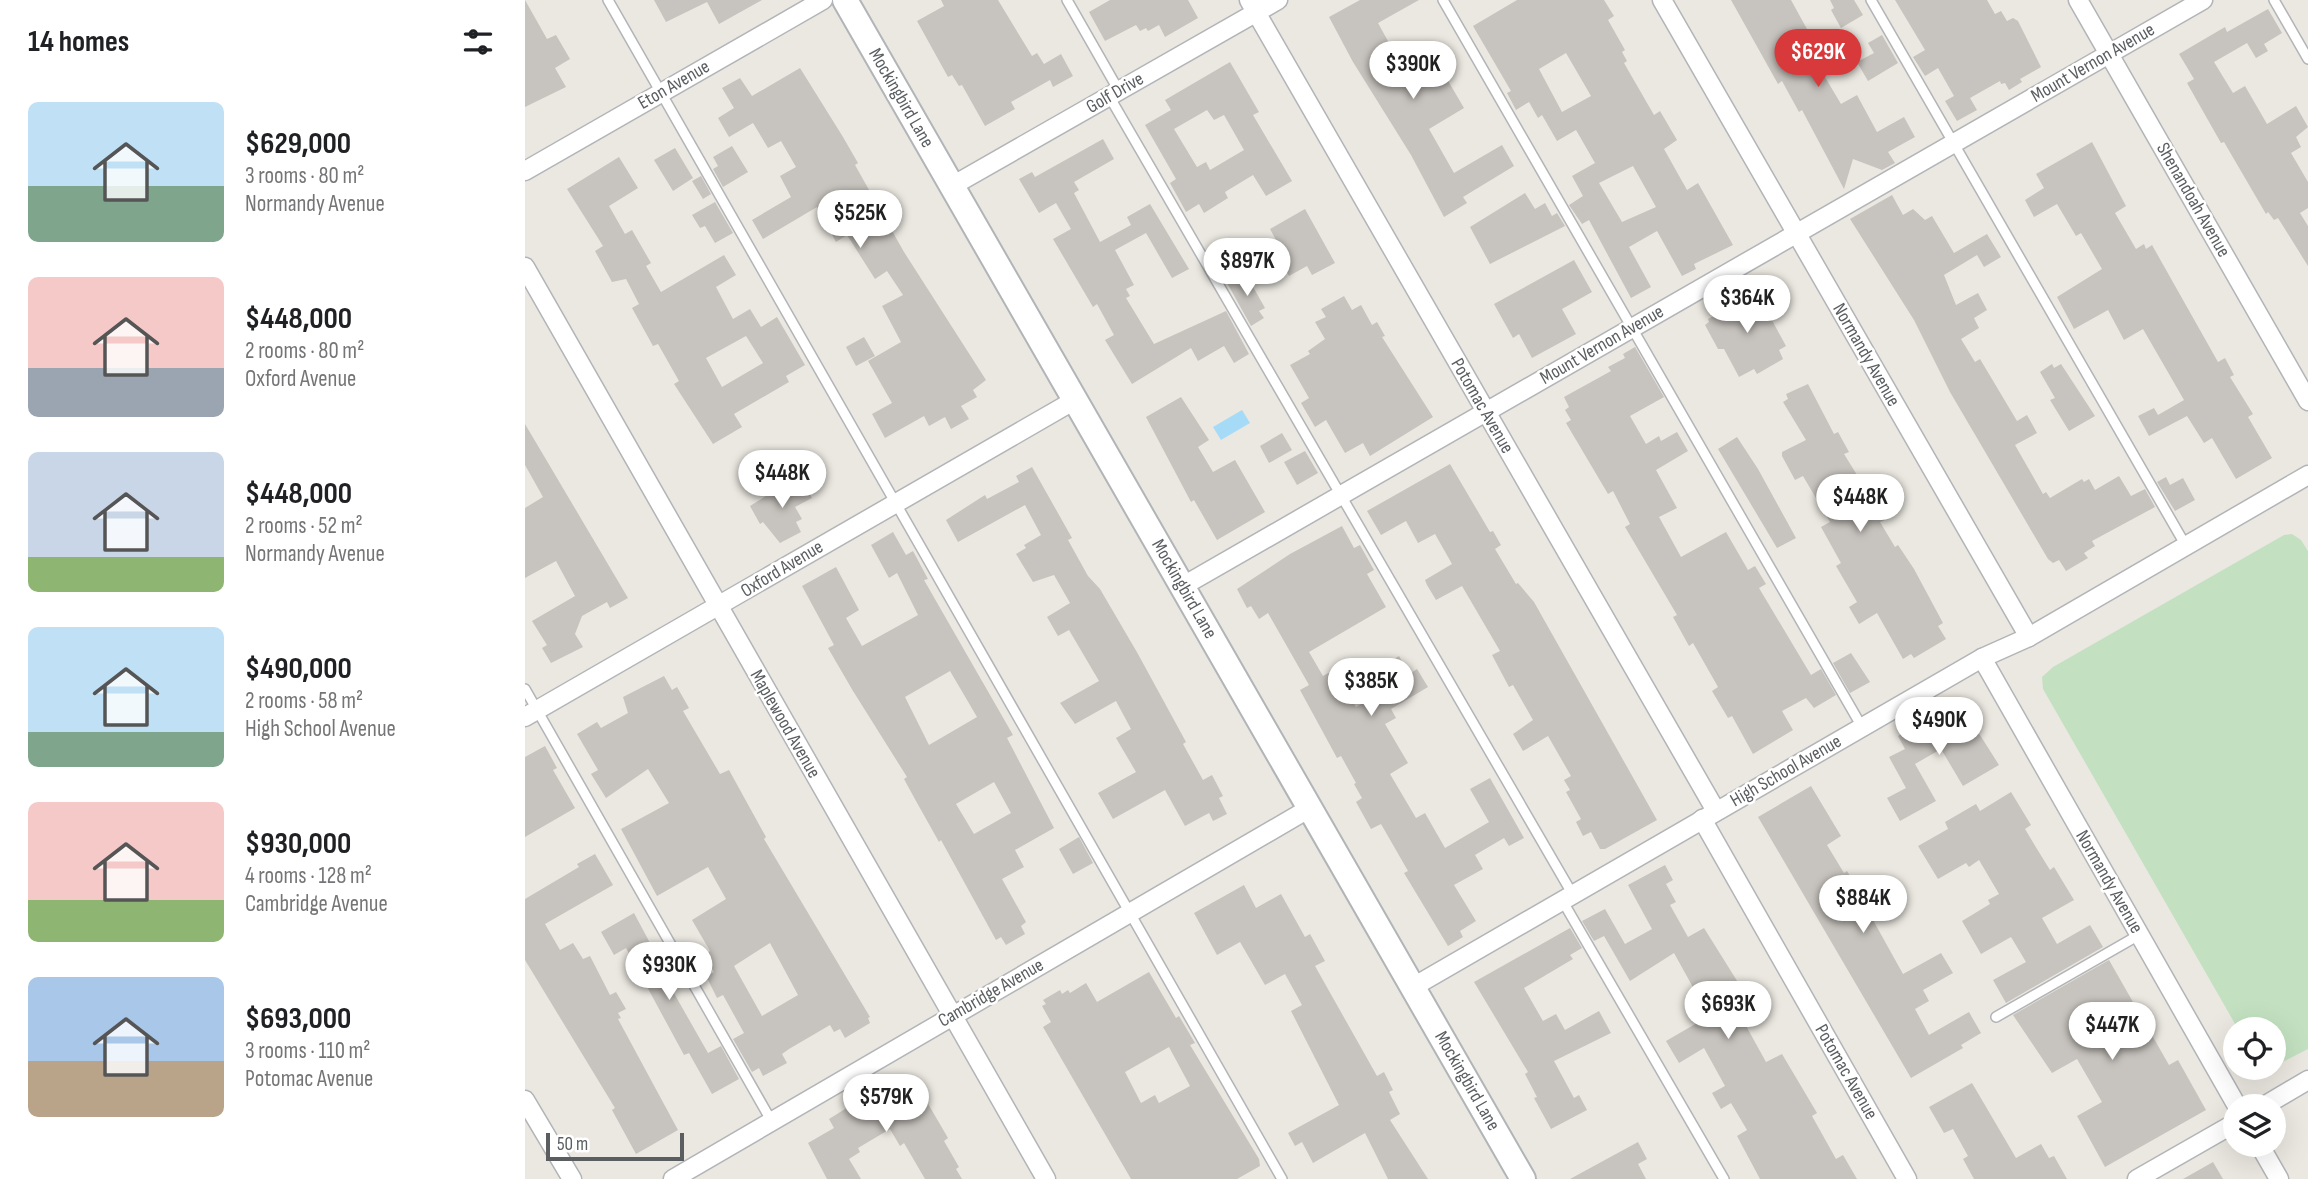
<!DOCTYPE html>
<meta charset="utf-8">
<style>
:root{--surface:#fff;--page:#f2f2f2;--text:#202124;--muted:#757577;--accent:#d83a3c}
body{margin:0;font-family:"Sofia Sans Condensed",sans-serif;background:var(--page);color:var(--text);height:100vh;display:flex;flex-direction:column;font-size:26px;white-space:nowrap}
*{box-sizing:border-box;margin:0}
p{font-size:23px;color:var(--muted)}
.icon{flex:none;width:38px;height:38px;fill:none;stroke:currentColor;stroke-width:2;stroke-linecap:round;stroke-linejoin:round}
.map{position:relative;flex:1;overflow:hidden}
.side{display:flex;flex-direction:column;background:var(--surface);width:525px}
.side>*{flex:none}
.controls{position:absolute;left:1698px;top:1017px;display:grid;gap:14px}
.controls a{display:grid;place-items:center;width:63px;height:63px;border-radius:50%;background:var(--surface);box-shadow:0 7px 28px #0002;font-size:35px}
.scale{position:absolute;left:21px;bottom:18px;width:138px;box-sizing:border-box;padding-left:7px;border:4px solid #5a5e61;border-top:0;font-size:19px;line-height:24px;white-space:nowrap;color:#5a5e61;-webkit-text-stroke:5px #fff;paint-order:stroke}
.price{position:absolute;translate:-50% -60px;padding:0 16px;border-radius:24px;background:#fff;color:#222;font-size:23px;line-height:46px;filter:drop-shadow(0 2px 4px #0008)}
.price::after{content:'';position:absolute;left:50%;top:42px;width:21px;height:16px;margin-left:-10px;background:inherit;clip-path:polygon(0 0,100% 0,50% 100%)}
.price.active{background:var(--accent);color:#fff}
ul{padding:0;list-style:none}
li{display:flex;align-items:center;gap:21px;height:175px;padding:0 28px}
li span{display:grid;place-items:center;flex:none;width:196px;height:140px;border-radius:10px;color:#555}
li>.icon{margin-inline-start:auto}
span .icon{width:84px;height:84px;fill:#fffc;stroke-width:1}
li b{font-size:30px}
h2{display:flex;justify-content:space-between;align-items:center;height:84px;padding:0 28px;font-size:30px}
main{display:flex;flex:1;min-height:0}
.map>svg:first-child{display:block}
.green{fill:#c3e1c0}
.water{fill:#a6dbf7}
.building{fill:#c7c3be;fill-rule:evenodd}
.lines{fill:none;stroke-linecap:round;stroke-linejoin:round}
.lane-casing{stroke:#b2b4b8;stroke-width:12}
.street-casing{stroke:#b2b4b8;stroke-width:21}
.secondary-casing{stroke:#b1b5b8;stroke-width:28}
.lane{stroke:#fff;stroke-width:9}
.street{stroke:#fff;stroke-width:18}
.secondary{stroke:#fff;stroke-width:24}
.labels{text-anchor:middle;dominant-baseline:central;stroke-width:5;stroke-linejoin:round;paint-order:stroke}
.street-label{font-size:19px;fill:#5a5e61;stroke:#fff}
</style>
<main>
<section class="side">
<h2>14 homes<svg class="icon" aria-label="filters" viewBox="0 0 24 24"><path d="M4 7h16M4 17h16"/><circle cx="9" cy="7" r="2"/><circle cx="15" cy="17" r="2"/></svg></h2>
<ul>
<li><span style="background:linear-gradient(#bfe0f5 60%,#7fa58c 0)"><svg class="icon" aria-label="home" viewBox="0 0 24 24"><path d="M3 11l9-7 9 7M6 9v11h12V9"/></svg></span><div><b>$629,000</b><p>3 rooms · 80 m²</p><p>Normandy Avenue</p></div></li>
<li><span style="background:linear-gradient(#f6c9c9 65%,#9aa5b1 0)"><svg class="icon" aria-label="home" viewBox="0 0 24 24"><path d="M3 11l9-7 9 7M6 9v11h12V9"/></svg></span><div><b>$448,000</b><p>2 rooms · 80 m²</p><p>Oxford Avenue</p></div></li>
<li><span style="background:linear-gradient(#c9d6e8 75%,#8fb573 0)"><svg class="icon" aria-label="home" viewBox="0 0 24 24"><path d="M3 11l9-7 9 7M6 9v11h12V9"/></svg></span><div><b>$448,000</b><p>2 rooms · 52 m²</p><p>Normandy Avenue</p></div></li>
<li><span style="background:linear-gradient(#bfe0f5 75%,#7fa58c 0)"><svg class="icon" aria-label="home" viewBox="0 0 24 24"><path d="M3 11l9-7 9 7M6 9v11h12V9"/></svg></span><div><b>$490,000</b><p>2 rooms · 58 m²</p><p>High School Avenue</p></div></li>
<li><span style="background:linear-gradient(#f6c9c9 70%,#8fb573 0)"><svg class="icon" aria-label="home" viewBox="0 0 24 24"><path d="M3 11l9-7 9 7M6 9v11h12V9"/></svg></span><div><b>$930,000</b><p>4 rooms · 128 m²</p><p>Cambridge Avenue</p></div></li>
<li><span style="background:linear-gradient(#a9c7e8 60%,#b9a48a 0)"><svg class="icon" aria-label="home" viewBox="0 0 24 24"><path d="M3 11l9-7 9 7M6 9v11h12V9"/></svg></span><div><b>$693,000</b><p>3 rooms · 110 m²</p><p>Potomac Avenue</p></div></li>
</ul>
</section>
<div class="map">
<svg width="1783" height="1179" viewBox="0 0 1783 1179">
<rect width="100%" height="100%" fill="#ebe8e1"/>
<path class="green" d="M1767,534l9,6 7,11v498l-35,18v-38h-35l-195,-340 -1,-12 11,-10 231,-132z"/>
<path class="water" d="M717,410l8,13 -29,17 -8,-13z"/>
<g class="building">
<path d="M0,0l22,39 9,-4 14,24 -15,9 11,19 -41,20z"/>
<path d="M129,0h108l-43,24 -12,-22 -41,20z"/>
<path d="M416,0h57l34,56 5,-3 7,11 17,-10 12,22 -20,11 -3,-7 -39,22 4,7 -30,17 -23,-41 -3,1 -7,-11 -4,2 -31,-56 27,-15z"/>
<path d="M585,0h78l10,18 -33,19 -6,-12 -11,6 -2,-3 -6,3 -4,-6 -31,16 -16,-29z"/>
<path d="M835,0h59l-41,23 21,38 28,-16 37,63 -35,21 25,44 48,-28 12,21 -51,31 4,6 -23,14 -33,-62 -58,-93 -24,-45z"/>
<path d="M992,0h87l10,16 -6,4 17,30 -3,2 5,9 -3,2 30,52 6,-4 17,29 -13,9 23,41 11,-7 35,62 -39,19 2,5 -14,7 -25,-45 -28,16 22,40 -20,11 -42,-78 -7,4 -13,-19 14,-9 -11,-20 23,-13 -19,-33 -19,11 -15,-26 -4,3 -9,-16 -13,8 -9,-17 4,-2 -38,-65zM1041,53l25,43 -29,16 -23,-43zM1108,166l23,41 -34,15 -23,-39z"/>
<path d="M1206,0h60l32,58 -7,4 25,42 16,-9 20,37 27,-15 11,20 -27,15 7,11 -13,7 -29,-11 -9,30 -42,-79 -3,2 -17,-31 -4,3z"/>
<path d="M1305,0h24l9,15 -22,13 -10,-18 3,-2z"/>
<path d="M1370,0h92l8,14 6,-3 6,10 6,-3 5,3 23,46 -21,12 2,3 -13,8 -4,-7 -4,1 -1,-3 -30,17 7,12 -20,11 -12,-20 9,-5 -16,-28 -13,8 -12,-19 12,-7z"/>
<path d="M1743,9l14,24 -18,11 4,7 -12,7 -9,-15 -33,19 19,31 12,-7 22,38 29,-18 12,21 -12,10 5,10 -10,6 17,29v26l-8,5 8,13v40l-30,-48 -4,2 -6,-8 -2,2 -42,-72 -3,1 -34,-60 7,-4 -15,-25 46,-27 2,5z"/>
<path d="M1357,35l16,28 -30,18 -11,-19 17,-9 -6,-10z"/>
<path d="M705,62l29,50 -6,3 39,66 -26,15 -13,-21 -28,17 3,6 -24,15 -5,-9 -13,8 -16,-29 6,-4 -31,-54 26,-15 -6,-10zM682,110l7,10 10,-5 20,35 -34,20 -4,-8 -9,5 -23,-38z"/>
<path d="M275,68l43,69 15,26 -3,2 49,87 82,128 -13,10 4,7 -16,9 8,13 -18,10 -6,-12 -16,9 -5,-10 -39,22 -13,-24 20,-11 -24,-42 33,-19 -19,-36 21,-11 -16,-24 -12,8 -28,-44 -11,7 -19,-35 -54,32 -11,-19 39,-23 -11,-21 16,-9 -15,-26 -13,7 -15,-25 -24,14 -11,-19 16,-10 -12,-20 18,-10 12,18z"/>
<path d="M578,139l11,20 -40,23 5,8 -5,3 26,49 31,-17 -4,-8 23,-13 39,65 -17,9 -26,-45 -31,17 19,35 -8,4 4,7 -4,2 28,46 72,-33 23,43 -15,9 -10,-17 -26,15 -7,-13 -59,36 -27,-44 9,-5 -17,-31 -4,3 -40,-68 18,-10 -15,-26 -17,10 -20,-34 13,-7 3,5z"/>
<path d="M1567,142l34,64 -11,7 21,36 8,-5 2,5 6,-4 66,117 7,-4 9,17 -4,2 23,37 -5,3 24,41 -36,21 -24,-41 -8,5 -17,-27 -38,20 -11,-20 16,-8 4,7 26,-15 -41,-71 -19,11 -16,-30 -34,19 -17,-32 45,-28 -21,-36 -5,3 -19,-32 -23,13 -9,-17 19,-12 -8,-14z"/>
<path d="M207,146l16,26 -25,15 -10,-18 5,-3 -5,-9z"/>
<path d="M150,148l18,30 -20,13 -19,-31z"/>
<path d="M94,157l19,31 -29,18 16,28 7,-4 19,33 -5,3 15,26 63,-37 12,20 -20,12 17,32 17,-10 11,18 16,-10 28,48 -19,11 3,6 -55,32 8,13 -29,17 -39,-60 5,-3 -21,-37 -5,2 -21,-38 7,-4 -13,-25 -14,3 -17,-31 8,-5 -36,-57zM221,336l17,27 -41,24 -16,-29z"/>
<path d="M176,176l10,18 -8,5 -11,-18z"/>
<path d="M1000,193l10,16 10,-6 7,13 5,-3 8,13 -75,38 -20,-37z"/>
<path d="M1367,195l11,20 10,-6 12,11 7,-4 22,37 33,-19 14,23 -17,10 -7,-12 -33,20 12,30 22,-12 9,17 -13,8 5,10 -18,11 14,23 5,-3 37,62 10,-6 10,18 -22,12 28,49 3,-2 4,6 32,-19 2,3 5,-3 6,11 24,-14 12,20 14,-7 10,18 -63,34 3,5 -11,7 4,5 -22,13 -7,-11 -6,3 -5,-4 -98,-167 -36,-72 -64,-101z"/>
<path d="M190,202l18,31 -18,10 -10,-17 -5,2 -8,-13z"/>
<path d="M780,209l30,54 -23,12 -5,-9 -18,10 -12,-22 5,-3 -12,-22z"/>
<path d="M1049,260l18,32 -30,17 14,25 -44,24 -13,-24 -6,4 -19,-34z"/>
<path d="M719,271l21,37 -6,3 5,7 -13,8 -25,-45z"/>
<path d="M1230,289l31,57 -7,4 4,9 -26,15 -3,-5 -15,8 -15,-28h-6l-13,-24 4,-3 -1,-3 32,-17 -2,-4z"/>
<path d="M819,296l8,14 9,-5 11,20 5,-3 8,14 -3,1 51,80 -63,39 -7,-13 -18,10 -19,-33 -11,7 -14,-24 8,-5 -19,-33 20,-11 -2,-3 17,-12 -10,-17 11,-5 -5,-8z"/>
<path d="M339,337l11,19 -19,10 -10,-19z"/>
<path d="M1110,347l29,50 -34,19 16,28 13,-8 2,5 16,-9 11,19 -32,19 21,38 -18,9 22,40 45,-25 22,38 7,-4 11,18 -7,4 52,87 10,-6 15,26 -22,13 -8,-10 -24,13 11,19 -40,24 -21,-38 -4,2 -16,-27 6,-4 -25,-44 -4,3 -16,-29 4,-2 -52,-88 5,-3 -17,-33 -5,3 -42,-71 5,-3 -6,-10 4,-3 -5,-10 47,-26 -3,-4 17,-9 -2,-4z"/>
<path d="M1527,364l2,4 7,-4 34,52 -26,15 -19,-31 5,-2 -15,-26z"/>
<path d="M1283,384l26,50 4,-2 11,20 -5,2 41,66 -5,2 15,25 3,-2 16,24 29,54 -5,3 8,13 -32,19 -3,-4 -8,5 -26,-46 -18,11 -10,-17 8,-5 -21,-36 5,-3 -20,-36 9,-5 -27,-46 -8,4 -13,-24v-4l24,-12 -23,-38 5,-3 -2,-5z"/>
<path d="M656,397l28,43 -11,7 15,25 22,-12 30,52 -48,28 -23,-40 -3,2 -45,-85z"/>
<path d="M0,424l103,174 -18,10 -3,-6 -25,14 -7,18 8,13 -32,16 -9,-15 5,-3 -15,-24 43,-25 -19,-35 -31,17v-70l18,-11 -18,-32z"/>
<path d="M757,433l10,17 -23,13 -9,-17z"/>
<path d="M1212,437l21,32 38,69 -19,10 -59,-99z"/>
<path d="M780,451l13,22 -21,12 -13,-23z"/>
<path d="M925,464l40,68 3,-1 8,14 -6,4 21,35 2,-1 16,19 123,218 -52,29h-5l-9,-17 -8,4 -7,-14 5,-3 -15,-27 4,-2 -6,-10 7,-4 -23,-40 -25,15 -10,-17 20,-14 -20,-35 -4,2 -17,-32 8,-4 -38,-65 -26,14 -9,-15 -2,-5 27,-16 -17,-30 -17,9 -12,-22 -25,14 -14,-24z"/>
<path d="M507,467l40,71 -4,2 20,36 12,13 38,65 48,88 -3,2 20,36 9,-5 11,21 -4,2 8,16 -14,7 -4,-8 -24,13 -20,-36 -52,29 -15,-26 38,-21 -20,-34 15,-9 -15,-28 -41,23 -15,-21 39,-22 -30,-51 -11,6 -11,-19 23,-14 -16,-28 -21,7 -17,-28 10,-6 -2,-3 17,-10 -16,-30 -67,37 -12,-22 39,-25 2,4 32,-17 -3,-6z"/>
<path d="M1641,477l4,8 13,-7 12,22 -20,11 -18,-29z"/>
<path d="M278,481l9,17 -17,9 7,12 -6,3 5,10 -21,11 -17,-21 -3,2 -10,-18 38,-24 4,6z"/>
<path d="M817,526l12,22 6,-3 14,25 -7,4 19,33 -77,45 14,24 11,-6 22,37 31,-18 -11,-19 23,-14 10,18 8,-5 11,18 -37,22 5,9 -11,6 23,39 -18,11 26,44 9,-5 20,35 44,-26 -19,-33 20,-11 34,60 -15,8 -5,-8 -29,17 8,14 -29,16 22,36 -16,10 3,6 -15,9 -44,-73 4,-2 -27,-47 -10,5 -15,-27 6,-4 -8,-14 2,-1 -15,-27 -4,2 -37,-68 9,-5 -41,-72 -9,6 -8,-13 -4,2 -10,-19 53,-35z"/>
<path d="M368,532l13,23 7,-4 15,28 -4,1 89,155 -6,3 47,90 -39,22 9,17 -22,12 24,43 -5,4 4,8 -19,11 -5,-8 -5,3 -55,-100 -2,2 -23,-41 -12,-22 3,-2 -54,-86 -25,-43 6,-3 -32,-59 34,-19 23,43 -13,8 16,28 56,-31 -21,-42 -8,5 -18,-33zM425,671l27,46 -48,28 -24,-48zM469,782l17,31 -37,21 -18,-30z"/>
<path d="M1326,653l19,29 -20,11 -17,-30z"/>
<path d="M139,676l8,14 5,-3 12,21 -6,3 37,63 9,-4 37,67 -2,2 106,178 -2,1 2,5 -25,15 -5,-9 -6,3 -4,-7 -41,24 -7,5 5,9 -24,13 -4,-8 -7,4 -19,-33 11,-6 -21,-38 -6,3 -11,-22 8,-4 -10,-17 6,-4 -18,-31 34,-21 -18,-32 -51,29 -36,-67 48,-26 -21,-34 -42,29 -15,-24 7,-4 -21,-36 20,-12 4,6 27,-15 -5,-16zM245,943l28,52 -36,21 -28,-50z"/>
<path d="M1434,702l40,63 -36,21 -22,-37 -26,15 21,37 -36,20 -13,-23 19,-10 -17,-31 16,-8 -7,-13z"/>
<path d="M20,746l12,22 -4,2 22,38 -50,29v-80z"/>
<path d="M1286,786l30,50 -14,9 17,28 3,-2 17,28 15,-8 11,19 -17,10 30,54 38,-21 12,20 -30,17 6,11 -14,8 14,26 40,-23 12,21 -20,12 2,3 -52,30 -153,-261z"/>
<path d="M1486,792l20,33 -6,4 12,20 13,21 4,-3 20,33 -32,18 15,26 33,-19 13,22 -97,56 -13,-23 33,-18 -15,-25 -30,17 -19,-33 28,-17 -2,-4 11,-6 -20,-34 -10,7 -3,-4 -28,16 -20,-33 30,-17 -3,-7 31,-18 4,7z"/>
<path d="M554,837l14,26 -20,11 -14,-25z"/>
<path d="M70,854l18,31 -68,39 15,26 13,-7 10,16 7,-3 20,39 6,-3 10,17 -8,4 3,5 -3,1 60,111 -42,24 -24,-44 3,-2 -90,-148v-61l54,-32 -2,-3z"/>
<path d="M1140,865l8,15 -7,4 10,18 -6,3 18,32 16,-9 55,88 -14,8 21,38 16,-8 35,59 -5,3 24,43 7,-4 14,24h-97l-23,-43 10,-6 -16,-27 -10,6 -9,-16 13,-7 -21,-38 -25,15 -13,-22 38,-22 -9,-16 5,-3 -26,-47 -44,28 -26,-45 -10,5 -12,-20 23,-12 20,35 27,-15 -24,-44z"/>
<path d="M719,885l12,23 25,-14 24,43 5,-3 15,27 -10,5 62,110 7,-4 9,18 -4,2 11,22 -10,6 38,59h-40l-23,-46 -52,30 -11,-21 -7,4 -7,-13 51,-28 -48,-94 11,-6 -17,-31 -20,11 -25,-43 -23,13 -23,-42z"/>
<path d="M109,913l32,60 -3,1 45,79 13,-7 18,33 -27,15 -23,-41 -5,2 -58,-107 -12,7 -13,-23z"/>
<path d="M1045,928l12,20 -12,7 3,4 -49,29 19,33 13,-7 9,16 34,-19 12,22 -57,28 20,37 5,-3 8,15 -36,19 -17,-31 3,-1 -12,-23 3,-2 -54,-90z"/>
<path d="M1584,960l60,105 9,-5 28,50 -101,57 -28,-51 25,-14 -25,-43 -25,14 -39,-58z"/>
<path d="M624,972l27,46 3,-2 16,27 -5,2 69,114 1,7 -23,13h-106l-88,-152 8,-5 -9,-16 4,-2 -3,-4 17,-10 2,4 6,-4 2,3 16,-10 11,19zM644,1047l21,39 -31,17 -4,-8 -14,8 -16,-31z"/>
<path d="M365,1081l7,13 11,-7 5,7 7,-4 28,48 -4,3 15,26 -3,2 6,10h-37l-21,-36 -4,3 -10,-17 -32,19 2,4 -11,7 12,20h-34l-19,-36 26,-15 -5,-9z"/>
<path d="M1447,1083l44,75 25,-14 8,14 5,-2 13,23h-93l-11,-20 5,-3 -15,-27 -9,4 -15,-26z"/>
<path d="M1113,1142l9,17 -9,5 8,15h-76z"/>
<path d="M1688,1162l10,17h-40z"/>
</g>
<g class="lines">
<g class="lane-casing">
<g id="lane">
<path d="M83,0l674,1179"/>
<path d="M542,0l52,91"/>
<path d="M918,0l419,727"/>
<path d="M1346,0l315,546"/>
<path d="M1749,0l34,59"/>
<path d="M584,96l464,799"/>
<path d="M0,689l247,433"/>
<path d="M1037,900l162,279"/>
<path d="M1471,1017l143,-82"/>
</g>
</g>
<g class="street-casing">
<g id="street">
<path d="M724,0l467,811"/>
<path d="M1137,0l367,637"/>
<path d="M1553,0l230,401"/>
<path d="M0,171l298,-171"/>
<path d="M427,186l326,-186"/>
<path d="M0,267l521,912"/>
<path d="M658,586l1020,-586"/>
<path d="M1457,658l255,448"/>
<path d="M0,717l550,-317"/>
<path d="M1177,819l205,360"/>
<path d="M888,987l569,-329 47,-21 279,-162"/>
<path d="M0,1100l47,79"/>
<path d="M1739,1106l44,-26"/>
<path d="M1734,1144l20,35"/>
<path d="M148,1179l637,-371"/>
<path d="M1612,1179l98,-56"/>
</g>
</g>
<g class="secondary-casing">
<path id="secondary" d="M320,0l678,1179"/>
</g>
<use href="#lane" class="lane"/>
<use href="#street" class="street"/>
<use href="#secondary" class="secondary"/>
</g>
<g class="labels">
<g class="street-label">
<text transform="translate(1568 63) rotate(-30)">Mount Vernon Avenue</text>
<text transform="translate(149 85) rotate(-30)">Eton Avenue</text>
<text transform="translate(590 93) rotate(-30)">Golf Drive</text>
<text transform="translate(376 98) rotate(60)">Mockingbird Lane</text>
<text transform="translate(1668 200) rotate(60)">Shenandoah Avenue</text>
<text transform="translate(1077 345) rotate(-30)">Mount Vernon Avenue</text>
<text transform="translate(1341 355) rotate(60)">Normandy Avenue</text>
<text transform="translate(957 406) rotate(60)">Potomac Avenue</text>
<text transform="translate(257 569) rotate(-31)">Oxford Avenue</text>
<text transform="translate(659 589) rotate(60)">Mockingbird Lane</text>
<text transform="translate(260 724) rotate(60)">Maplewood Avenue</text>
<text transform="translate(1261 771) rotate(-30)">High School Avenue</text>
<text transform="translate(1584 882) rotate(60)">Normandy Avenue</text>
<text transform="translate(466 993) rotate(-30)">Cambridge Avenue</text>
<text transform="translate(1321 1072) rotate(60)">Potomac Avenue</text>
<text transform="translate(942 1081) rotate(60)">Mockingbird Lane</text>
</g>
</g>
</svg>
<div class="controls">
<a><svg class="icon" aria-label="locate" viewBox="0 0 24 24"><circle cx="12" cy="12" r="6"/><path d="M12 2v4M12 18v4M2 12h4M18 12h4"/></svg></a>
<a><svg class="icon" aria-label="layers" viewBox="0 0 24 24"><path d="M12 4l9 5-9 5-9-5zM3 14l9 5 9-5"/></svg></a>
</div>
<div class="scale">50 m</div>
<b class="price active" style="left:1293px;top:89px">$629K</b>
<b class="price" style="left:888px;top:101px">$390K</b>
<b class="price" style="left:335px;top:250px">$525K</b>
<b class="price" style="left:722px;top:298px">$897K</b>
<b class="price" style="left:1222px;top:335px">$364K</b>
<b class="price" style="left:257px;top:510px">$448K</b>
<b class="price" style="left:1335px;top:534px">$448K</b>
<b class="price" style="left:846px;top:718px">$385K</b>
<b class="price" style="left:1414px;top:757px">$490K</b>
<b class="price" style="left:1338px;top:935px">$884K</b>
<b class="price" style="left:144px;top:1002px">$930K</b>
<b class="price" style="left:1203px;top:1041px">$693K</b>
<b class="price" style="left:1587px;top:1062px">$447K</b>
<b class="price" style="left:361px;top:1134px">$579K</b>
</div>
</main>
